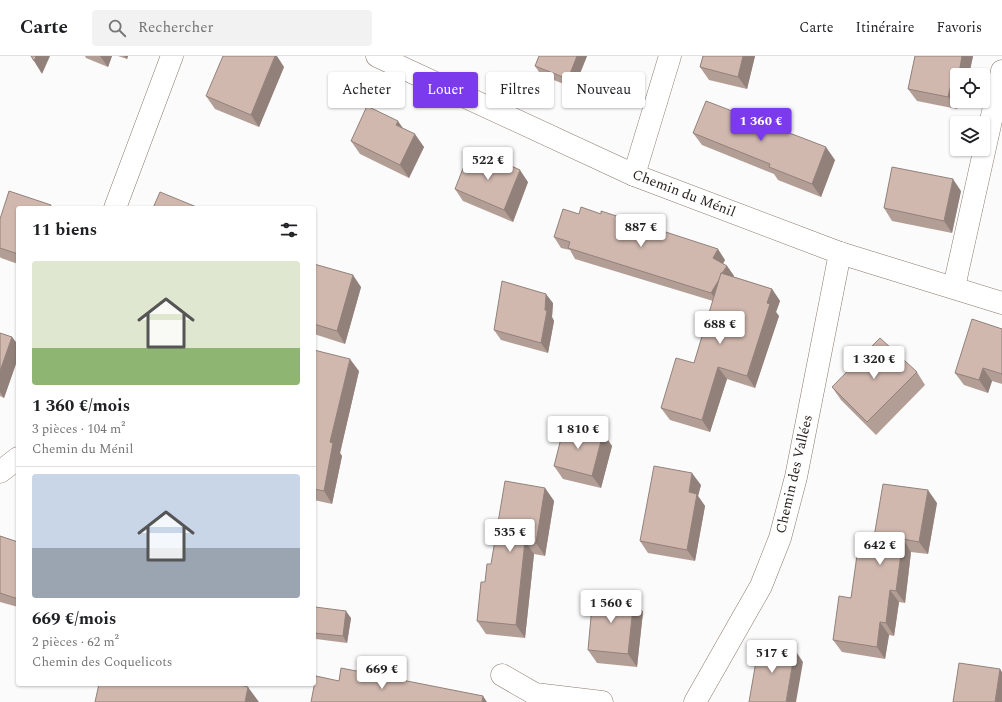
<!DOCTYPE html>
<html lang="fr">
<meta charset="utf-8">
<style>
:root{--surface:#fff;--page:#f2f2f2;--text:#202124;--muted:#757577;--line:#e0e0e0;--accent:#7c3aed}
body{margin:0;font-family:Spectral,serif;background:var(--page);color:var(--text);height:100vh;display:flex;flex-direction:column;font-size:15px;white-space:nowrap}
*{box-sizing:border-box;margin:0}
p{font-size:13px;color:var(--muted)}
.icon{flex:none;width:22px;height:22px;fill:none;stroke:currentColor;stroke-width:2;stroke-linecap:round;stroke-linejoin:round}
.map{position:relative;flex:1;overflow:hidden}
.sheet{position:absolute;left:16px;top:150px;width:300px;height:480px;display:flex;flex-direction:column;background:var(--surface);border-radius:4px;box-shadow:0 1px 3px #0004}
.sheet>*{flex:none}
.guide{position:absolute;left:328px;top:16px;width:380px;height:36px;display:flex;gap:8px}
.buttons{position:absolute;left:950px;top:12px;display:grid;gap:8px}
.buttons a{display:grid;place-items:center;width:40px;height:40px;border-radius:4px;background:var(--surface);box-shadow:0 1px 3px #0004;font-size:20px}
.price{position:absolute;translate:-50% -34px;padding:0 9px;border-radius:4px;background:#fff;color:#222;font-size:13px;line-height:26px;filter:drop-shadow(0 1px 2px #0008)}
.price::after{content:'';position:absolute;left:50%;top:24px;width:12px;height:9px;margin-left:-6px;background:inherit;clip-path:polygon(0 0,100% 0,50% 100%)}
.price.active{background:var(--accent);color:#fff}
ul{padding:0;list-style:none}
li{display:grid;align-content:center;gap:8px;height:212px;padding:0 16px}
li+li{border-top:1px solid var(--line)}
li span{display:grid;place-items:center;height:124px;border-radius:4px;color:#555}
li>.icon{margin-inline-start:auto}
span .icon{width:72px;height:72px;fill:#fffc;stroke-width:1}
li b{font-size:17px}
h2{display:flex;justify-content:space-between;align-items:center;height:48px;padding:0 16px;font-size:17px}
.tag{padding:0 14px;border-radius:4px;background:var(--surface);box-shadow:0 1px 3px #0004;font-size:14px;line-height:36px}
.tag.active{background:var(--accent);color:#fff}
header{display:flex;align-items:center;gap:24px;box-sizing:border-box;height:56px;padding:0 20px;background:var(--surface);border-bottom:1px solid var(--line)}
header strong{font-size:19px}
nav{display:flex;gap:22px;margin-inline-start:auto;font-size:14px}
.search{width:280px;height:36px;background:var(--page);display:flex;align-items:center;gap:10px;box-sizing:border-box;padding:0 14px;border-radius:4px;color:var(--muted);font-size:15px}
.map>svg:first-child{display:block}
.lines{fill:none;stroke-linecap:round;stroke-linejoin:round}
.minor-casing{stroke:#8d786e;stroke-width:23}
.minor{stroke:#fff;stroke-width:22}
.wall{fill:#b39e96}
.shaded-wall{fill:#92817a}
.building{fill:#d0b8ae;stroke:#92817a}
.labels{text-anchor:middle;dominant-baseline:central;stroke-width:3.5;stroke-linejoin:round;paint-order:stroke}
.street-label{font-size:14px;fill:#261e1a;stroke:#fff}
</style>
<header>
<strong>Carte</strong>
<div class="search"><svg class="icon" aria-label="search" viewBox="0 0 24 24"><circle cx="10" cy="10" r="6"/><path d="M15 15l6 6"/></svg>Rechercher</div>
<nav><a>Carte</a><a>Itinéraire</a><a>Favoris</a></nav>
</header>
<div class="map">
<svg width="1002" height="646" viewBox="0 0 1002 646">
<rect width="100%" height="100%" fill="#fbfbfb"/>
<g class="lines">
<g class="minor-casing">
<g id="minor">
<path d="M377,0l257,119 206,78 162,50"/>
<path d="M634,119l36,-119"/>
<path d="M115,152l57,-152"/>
<path d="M954,231l48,-216"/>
<path d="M0,416l18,-14"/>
<path d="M502,619l33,19 67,8"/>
<path d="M695,646l66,-116 19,-48 16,-61 44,-224"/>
</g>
</g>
<use href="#minor" class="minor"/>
</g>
<g class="wall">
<path d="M85,0h27l-4,11 -22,-9z"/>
<path d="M118,0h10l-1,3z"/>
<path d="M539,0h48l-13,32 -33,-13 -6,-9z"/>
<path d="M703,0h52l-8,33 -38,-9 -9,-13z"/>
<path d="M915,0h58l-4,19h-12v26h2l-2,8 -40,-8 -9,-12z"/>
<path d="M284,11l-25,60 -44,-18 -9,-13z"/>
<path d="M403,72l21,19 -15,31 -49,-24 -9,-13z"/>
<path d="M693,77l142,27 -14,37 -43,-17 -4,-6 -72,-29z"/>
<path d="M528,126l-15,40 -50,-21 -8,-12z"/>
<path d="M961,135l-9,42 -60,-12 -8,-13z"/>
<path d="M18,152v56l-17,-6 -1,-1v-38z"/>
<path d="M579,158h22l124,46 -2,4 4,2 7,10v1l38,12 8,12 -4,11 3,4 -24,72 -28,-9 -17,53 -40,-12 -9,-12 33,-45 19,-62 -138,-42 -5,-9 -9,-2 -7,-11z"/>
<path d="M314,208l47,23 -16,57 -31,-10z"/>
<path d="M553,247l-1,14 2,4 -6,32 -47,-13 -7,-10z"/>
<path d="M1002,273v55l-10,-3 -4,12 -24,-8 -9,-12z"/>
<path d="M0,277l12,4 6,8v13l-14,40 -4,-2z"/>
<path d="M314,294l45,21 -19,82 2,3 -10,48 -18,-4z"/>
<path d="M917,316l8,13 -49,50 -35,-35 -9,-13z"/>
<path d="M603,377l9,13 -11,42 -38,-9 -9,-13z"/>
<path d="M701,429l-3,11 7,10 -10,55 -47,-8 -8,-12z"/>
<path d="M545,432l9,13 -9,55 -11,-2 -9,84 -39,-4 -9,-13 8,-39 6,-18z"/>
<path d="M937,447l-9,51 -17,-2 -6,51 -6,-1 -5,34 -5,-1 -4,24 -43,-7 -9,-12 40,-97z"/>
<path d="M0,480l18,6v65l-18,-5z"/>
<path d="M634,543l9,13 -6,55 -40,-4 -9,-13z"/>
<path d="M314,557l37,5 -4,25 -31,-4 -2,-3z"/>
</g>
<g class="shaded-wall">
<path d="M36,0h14l-8,18 -8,-13z"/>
<path d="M100,0h12l-4,11z"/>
<path d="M124,0h4l-1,3z"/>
<path d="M275,0h2l7,11 -25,60 -8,-12z"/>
<path d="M577,0h10l-13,32 -6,-9z"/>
<path d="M743,0h12l-8,33 -9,-12z"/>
<path d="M962,0h11l-4,19h-9l-1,-2z"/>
<path d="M954,16l3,5v24h2l-2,8 -9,-12z"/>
<path d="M398,65l9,13 -11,-9z"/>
<path d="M415,78l9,13 -15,31 -9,-13z"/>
<path d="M826,91l9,13 -14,37 -9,-13z"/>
<path d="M520,114l8,12 -15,40 -9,-12z"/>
<path d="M953,123l8,12 -9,42 -8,-12z"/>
<path d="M718,193l7,11 -5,8 -7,-10z"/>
<path d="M727,210l7,10 -15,27 -8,-10z"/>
<path d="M353,219l8,12 -16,57 -8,-13z"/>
<path d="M772,233l8,12 -4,11 3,4 -24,72 -8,-12 20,-73z"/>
<path d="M546,238l7,9 -1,14 2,4 -6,32 -7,-10z"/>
<path d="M12,281l6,8v13l-14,40 -4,-6v-21z"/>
<path d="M350,303l9,12 -19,82 2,3 -10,48 -8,-13 6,-49z"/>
<path d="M718,311l9,12 -17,53 -8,-12z"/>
<path d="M983,312l9,13 -4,12 -9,-13z"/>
<path d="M603,377l9,13 -11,42 -9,-12z"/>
<path d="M692,417l9,12 -3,11 7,10 -10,55 -8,-11 2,-58z"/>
<path d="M545,432l9,13 -9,55 -9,-13z"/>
<path d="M928,434l9,13 -9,51 -9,-12z"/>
<path d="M903,483l8,13 -6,51 -9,-12z"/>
<path d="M525,485l9,13 -9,84 -9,-13z"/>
<path d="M890,534l9,12 -5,34 -8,-13z"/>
<path d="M634,543l9,13 -6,55 -9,-13z"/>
<path d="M346,555l5,7 -4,25 -4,-7z"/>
<path d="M880,566l9,13 -4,24 -8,-12z"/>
<path d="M795,594l8,12 -7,40h-10z"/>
<path d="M1000,613l2,3v30h-7z"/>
<path d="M248,631l11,15h-14z"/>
<path d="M483,640l4,6h-5z"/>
</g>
<g class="building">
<path d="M31,0h5l-2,5z"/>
<path d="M223,0h52l-24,59 -45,-19z"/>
<path d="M539,0h38l-9,23 -33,-13z"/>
<path d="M703,0h40l-5,21 -38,-10z"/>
<path d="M915,0h47l-3,17 -5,-1 -6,25 -40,-8z"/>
<path d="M706,45l120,46 -14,37 -43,-17 1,-3 -77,-31z"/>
<path d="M367,50l31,15 -2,4 19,9 -15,31 -49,-24z"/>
<path d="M469,97l23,10 2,-5 26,12 -16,40 -49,-21z"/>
<path d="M892,111l61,12 -9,42 -60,-13z"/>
<path d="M9,135l42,14 -1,3h-32v46l-18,-6v-29z"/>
<path d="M160,136l39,16h-46z"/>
<path d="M581,151l20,7v-3l117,38 -5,9 14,8 -5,7h-1l-1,5 -9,15 -143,-45 2,-6 -16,-5 9,-28 16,5z"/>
<path d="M314,208l39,11 -16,56 -23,-7z"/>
<path d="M721,217l51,16 -5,14 3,1 -23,72 -29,-9 -16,53 -41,-12 15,-50 18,5z"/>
<path d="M502,225l44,13 -1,16 2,1 -6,32 -47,-13z"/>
<path d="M972,263l30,10v45l-19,-6 -4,12 -24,-7z"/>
<path d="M0,277l12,4 -12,34z"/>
<path d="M880,282l37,34 -50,50 -35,-35z"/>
<path d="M314,294l36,9 -20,83 3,1 -9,48 -10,-2z"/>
<path d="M565,367l38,10 -11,43 -38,-10z"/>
<path d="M654,410l38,7 -3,19 8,2 -10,56 -47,-9z"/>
<path d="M505,425l40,7 -9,55 -11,-2 -9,84 -39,-4 4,-39h4l2,-18h4z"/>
<path d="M883,428l45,6 -9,52 -16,-3 -7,52 -6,-1 -4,33 -6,-1 -3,25 -44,-7 6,-44 12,2 8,-57 14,2z"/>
<path d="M0,480l18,6v57l-18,-6z"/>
<path d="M593,539l41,4 -6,55 -40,-4z"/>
<path d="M315,551l31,4 -3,25 -29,-3v-20z"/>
<path d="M759,588l36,6 -9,52h-37z"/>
<path d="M959,607l41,6 -5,33h-42z"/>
<path d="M341,612l142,28 -1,6h-171l5,-26 23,5z"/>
<path d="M99,628h137l12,3 -3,15h-150z"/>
</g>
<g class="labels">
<g class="street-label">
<text transform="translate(684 137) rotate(21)">Chemin du Ménil</text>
<text transform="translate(794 418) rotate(-77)">Chemin des Vallées</text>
</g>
</g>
</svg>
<div class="buttons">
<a><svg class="icon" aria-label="locate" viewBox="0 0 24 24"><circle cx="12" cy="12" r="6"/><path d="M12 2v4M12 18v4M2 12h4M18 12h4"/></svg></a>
<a><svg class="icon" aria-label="layers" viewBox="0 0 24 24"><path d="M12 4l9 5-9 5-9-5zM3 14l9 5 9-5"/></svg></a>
</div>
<b class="price active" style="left:761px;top:86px">1 360 €</b>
<b class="price" style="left:488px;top:125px">522 €</b>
<b class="price" style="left:641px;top:192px">887 €</b>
<b class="price" style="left:720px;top:289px">688 €</b>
<b class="price" style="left:874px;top:324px">1 320 €</b>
<b class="price" style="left:578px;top:394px">1 810 €</b>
<b class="price" style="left:510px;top:497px">535 €</b>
<b class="price" style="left:880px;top:510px">642 €</b>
<b class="price" style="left:611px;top:568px">1 560 €</b>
<b class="price" style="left:772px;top:618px">517 €</b>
<b class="price" style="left:382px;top:634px">669 €</b>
<div class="guide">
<a class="tag">Acheter</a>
<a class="tag active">Louer</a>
<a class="tag">Filtres</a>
<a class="tag">Nouveau</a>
</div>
<section class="sheet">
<h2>11 biens<svg class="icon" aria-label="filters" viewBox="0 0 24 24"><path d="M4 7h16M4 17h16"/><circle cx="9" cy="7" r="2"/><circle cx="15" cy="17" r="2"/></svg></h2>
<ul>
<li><span style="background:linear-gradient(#dfe7d0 70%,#8fb573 0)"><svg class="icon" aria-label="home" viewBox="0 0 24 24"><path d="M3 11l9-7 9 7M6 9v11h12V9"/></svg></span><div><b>1 360 €/mois</b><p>3 pièces · 104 m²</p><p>Chemin du Ménil</p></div></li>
<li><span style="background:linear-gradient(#c9d6e8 60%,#9aa5b1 0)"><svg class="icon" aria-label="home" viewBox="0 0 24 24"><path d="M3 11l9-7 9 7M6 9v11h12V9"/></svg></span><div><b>669 €/mois</b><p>2 pièces · 62 m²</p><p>Chemin des Coquelicots</p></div></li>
</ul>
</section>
</div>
